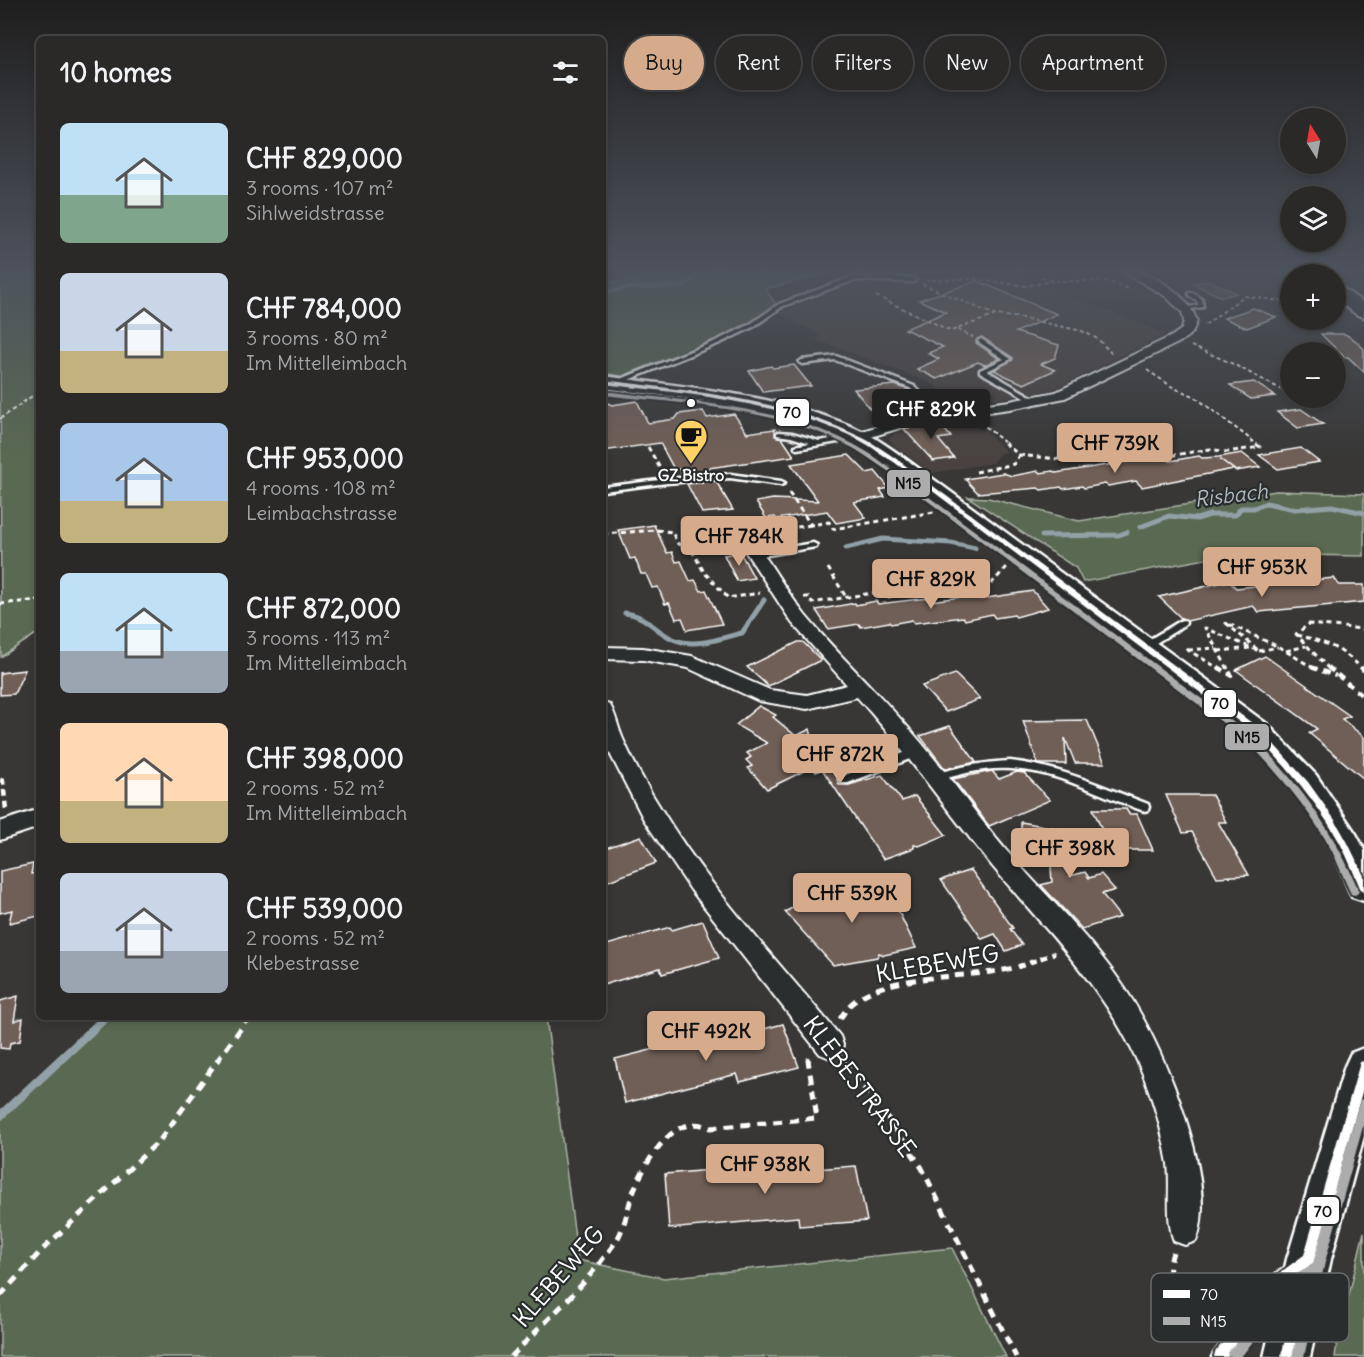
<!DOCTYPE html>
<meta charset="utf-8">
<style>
:root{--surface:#2a2928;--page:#323130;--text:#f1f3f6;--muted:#a5a6a8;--line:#464545;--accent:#d6ab8b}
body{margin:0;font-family:Delius,sans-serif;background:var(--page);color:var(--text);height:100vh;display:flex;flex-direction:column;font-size:22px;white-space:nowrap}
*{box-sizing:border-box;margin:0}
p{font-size:20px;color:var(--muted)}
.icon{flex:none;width:33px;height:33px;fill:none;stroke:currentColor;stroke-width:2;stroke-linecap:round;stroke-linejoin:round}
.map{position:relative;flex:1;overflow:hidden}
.details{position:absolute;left:36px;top:36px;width:570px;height:984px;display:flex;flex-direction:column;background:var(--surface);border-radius:9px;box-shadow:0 3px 9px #0003,0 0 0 2px var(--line)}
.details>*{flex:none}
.top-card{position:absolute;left:624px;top:36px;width:570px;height:54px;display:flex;gap:12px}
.needle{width:39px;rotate:349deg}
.buttons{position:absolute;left:1280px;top:108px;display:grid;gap:12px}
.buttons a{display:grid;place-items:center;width:66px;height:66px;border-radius:50%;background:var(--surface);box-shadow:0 3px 9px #0003,0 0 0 2px var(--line);font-size:30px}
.price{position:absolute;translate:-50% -51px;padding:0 14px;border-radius:6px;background:var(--accent);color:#111;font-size:20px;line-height:39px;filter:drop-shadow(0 2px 3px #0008)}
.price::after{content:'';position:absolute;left:50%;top:36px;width:18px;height:14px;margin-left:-9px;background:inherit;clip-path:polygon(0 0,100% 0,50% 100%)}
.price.selected{background:#222;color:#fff}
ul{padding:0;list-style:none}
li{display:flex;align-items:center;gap:18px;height:150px;padding:0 24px}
li span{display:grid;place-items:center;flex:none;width:168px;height:120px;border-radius:9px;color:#555}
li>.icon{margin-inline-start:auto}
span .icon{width:72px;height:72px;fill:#fffc;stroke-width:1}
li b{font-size:26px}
h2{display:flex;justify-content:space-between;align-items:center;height:72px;padding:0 24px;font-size:26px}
.chip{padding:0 21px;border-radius:27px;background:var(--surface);box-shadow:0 3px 9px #0003,0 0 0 2px var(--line);font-size:21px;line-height:54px}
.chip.selected{background:var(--accent);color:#111}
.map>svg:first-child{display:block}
.built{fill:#484340}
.green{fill:#5a6951;stroke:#acb4a8;stroke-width:1.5}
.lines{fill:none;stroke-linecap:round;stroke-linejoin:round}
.stream-far2{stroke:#91a1a7;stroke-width:4}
.stream-far1{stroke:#91a1a7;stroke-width:5}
.stream{stroke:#91a1a7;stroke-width:9}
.building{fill:#6f5e56;stroke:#fff;stroke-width:1.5}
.lane-casing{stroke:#fff;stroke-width:5}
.street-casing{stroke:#fff;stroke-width:4}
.secondary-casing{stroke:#fff;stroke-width:5}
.primary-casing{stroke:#fff;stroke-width:4}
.path-far3{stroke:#fff;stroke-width:2;stroke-dasharray:4 3;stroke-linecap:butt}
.path-far2{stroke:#fff;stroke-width:3;stroke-dasharray:5 4;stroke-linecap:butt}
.path-far1{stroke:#fff;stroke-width:4.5;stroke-dasharray:7 5;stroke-linecap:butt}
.path{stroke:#fff;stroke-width:5;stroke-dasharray:9 7;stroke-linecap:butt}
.lane{fill:#2a2d2e;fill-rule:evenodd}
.street{fill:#2a2d2e;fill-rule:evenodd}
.secondary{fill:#2a2d2e;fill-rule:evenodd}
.primary{fill:#2a2d2e;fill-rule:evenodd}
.bus-1-casing{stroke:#2a2d2e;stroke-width:4}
.bus-2-casing{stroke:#2a2d2e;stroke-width:4}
.bus-1{fill:#fff;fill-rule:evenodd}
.bus-2{fill:#acacac;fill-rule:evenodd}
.bus-dot{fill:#fff;stroke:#2a2d2e;stroke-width:2}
.labels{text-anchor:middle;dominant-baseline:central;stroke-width:4.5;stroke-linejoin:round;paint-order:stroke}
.far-poi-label{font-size:16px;font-weight:bold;fill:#fff;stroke:#2a2d2e}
.water-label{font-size:21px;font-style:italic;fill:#adb9bd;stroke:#2a2d2e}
.near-street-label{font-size:24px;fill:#fff;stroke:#2a2d2e}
.key{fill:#2a2d2e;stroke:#6a6c6d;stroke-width:1.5}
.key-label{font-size:16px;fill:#fff}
.line-badge{stroke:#2a2d2e;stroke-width:2}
.pale-badge-label{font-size:16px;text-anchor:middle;font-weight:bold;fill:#111}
</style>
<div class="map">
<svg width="1364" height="1357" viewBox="0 0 1364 1357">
<rect width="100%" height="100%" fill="#383736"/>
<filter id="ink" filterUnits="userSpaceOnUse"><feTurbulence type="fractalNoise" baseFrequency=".0167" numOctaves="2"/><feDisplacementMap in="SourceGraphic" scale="12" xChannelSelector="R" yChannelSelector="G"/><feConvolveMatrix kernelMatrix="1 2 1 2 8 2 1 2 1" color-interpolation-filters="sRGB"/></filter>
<g filter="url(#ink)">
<g class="built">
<path d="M971,269h31l164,65 -109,54 -20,5 -82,12 -22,-21 -118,-45 7,-3 -46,-24 94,-34 81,-2z"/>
<path d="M969,416l11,13 8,2 -1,2 20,19 -7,1 -8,10 -60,10 -38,-27 -5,-8 14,-10z"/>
</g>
<g class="green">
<path d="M0,269h39v363l-38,25z"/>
<path d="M683,269h285l-87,9 -42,-8 -74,19 13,18 -56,30 -100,39 -19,-3v-92l19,1z"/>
<path d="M1208,280l29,13 -15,4 -30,-13z"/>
<path d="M1276,491l88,3v62l-132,-2 -149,28 -7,-14 -108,-71 20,1 91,23z"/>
<path d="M106,1017h440l32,243 86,18 288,-30 54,109h-1006v-241z"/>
<path d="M1364,1232v125h-29l1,-7z"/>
</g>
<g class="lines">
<path class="stream-far2" d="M603,293l23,-5 58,-2 14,-10 22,-7"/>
<g class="stream-far1">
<path d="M1140,527l29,-11 28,3 13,-4h25l6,-7h13l12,-5 29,6 37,-3 32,7"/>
<path d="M1042,536l77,-1 8,-3"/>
<path d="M846,548l37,-9 68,4 24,5"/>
<path d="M625,613c21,2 30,18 48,26 22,10 48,-1 69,-6l22,-33"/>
</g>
<path class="stream" d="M0,1116l106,-99"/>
</g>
<g class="building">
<path d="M977,281l80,33 -41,18 43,13 -4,13 -14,6 14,6 -31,14 -18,-8 -12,-6 19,-12 -31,-21 -5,2 -1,4 23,16 -14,6 -7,-3 -41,17 -20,-10 22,-10 -11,-6 15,-6 -38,-18 41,-17 -27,-12z"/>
<path d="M1253,308l23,9 -29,11 -23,-10z"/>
<path d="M1321,334h24l10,6 9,9v23l-16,-15h-4z"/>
<path d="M794,365l17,21 -48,6 -14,-21 22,-5 2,2z"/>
<path d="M1254,382l21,14 -24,3 -21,-14z"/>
<path d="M895,385l14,5 18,20 -32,9 -6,-7 -15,2 -20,-25z"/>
<path d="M603,401l9,4 25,-4 11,22 27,-4 4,-5 24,-3 4,7 27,-4 13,19 28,-4v7l7,2 12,18 -86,12 3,5 -28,3 -4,-7 -4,2 -15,-28 -57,8z"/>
<path d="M1301,409l22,15 -25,4 -21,-16z"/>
<path d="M937,421l14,16 -13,2 16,19 -21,3 -29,-32z"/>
<path d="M1301,448l18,14 -41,7 -19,-14z"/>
<path d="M1242,453l18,14 -24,4 -16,-12 13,10 -91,18 -6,-6 -28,5 -3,-2 -21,4 -2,-2 -19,3 -2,-2 -20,3 -3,-2 -60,5 -13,-14 38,-6 9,3 26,-5 2,2 13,-2 3,2 95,-15 3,2 13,-2 3,3 29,-5 3,2 17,-1z"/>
<path d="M849,455l18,18 8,-2 14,17 -9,2 5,7 -31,5 12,16 -30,5 -9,-12 -50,8 -2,-2 -9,1 -10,-16 17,-3 45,2 -27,-37z"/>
<path d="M716,481l17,29 -31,3 -15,-29z"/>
<path d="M654,525l13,28 5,-1 4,10 5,-1 9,20 5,-1 6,11 5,-1 16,34 -35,6 -5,-12 -6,1 -7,-16 -4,1 -7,-17 -6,1 -6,-14h-5l-6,-16 -5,1 -12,-29z"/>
<path d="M740,552l14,26 -17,3 -13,-26z"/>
<path d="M1334,578l5,7h25v17l-105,10 -6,-6 -66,15 -6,-3 -22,-21 70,-16 7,7z"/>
<path d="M1033,591l15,17 -32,9 -2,-2 -19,3 -3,-4 -27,6 -2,-3 -49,6 -2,-3 -21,4 -2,-2 -28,5 -2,-3 -31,5 -12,-19 39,-7 1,2 20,-4 2,3 50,-6 2,3 47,-6 3,4z"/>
<path d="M798,642h5l18,18 -53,26 -21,-19z"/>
<path d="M1265,656l85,60 -8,3 22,18v42l-55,-46 8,-4 -81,-59z"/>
<path d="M25,670l-11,24 -14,1v-22z"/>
<path d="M955,674l25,25 -34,13 -24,-26z"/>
<path d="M759,706l17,9 -3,2 23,19 14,-7 6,23 28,-5 19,19 -24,9 -2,4 2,6h10l33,-10 20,26 13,-5 31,39 -27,11 -5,-1v3l-31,11 -61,-90 -6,3 -4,-5 -45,22 -19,-21 4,-2 -6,-6 5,-3 -4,-4 20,-10 -31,-18z"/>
<path d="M1087,720l18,43h-30l-10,-25 1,26h-28l-15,-43z"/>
<path d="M950,726l26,36 -31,7 -25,-33z"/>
<path d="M992,771l7,8 18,-7 7,1 26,27 -61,26 -36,-47z"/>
<path d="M1166,795h46l14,27h-8l31,53 -32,2 -25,-45 -9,1z"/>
<path d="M1093,809h33l3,5h8l16,36h-34l-5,-13h-9z"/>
<path d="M1021,822l39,7v4l9,2 1,41 15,-4 4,6 12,-4 14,16 -13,4 18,23 -38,12 -41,-44 11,-3 -2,-31 -29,-5z"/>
<path d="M641,836l15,27 -53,20v-34z"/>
<path d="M33,864l-2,10 8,-1v43l-30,7 3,-13 -12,3v-42z"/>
<path d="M971,870l42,58 -3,1 12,16 -16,6 -11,-17 -13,5 -41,-59z"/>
<path d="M878,883l13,21h4l21,44 -32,7 -5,-2 -2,4 -44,8 -48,-53 49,-28 10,11z"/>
<path d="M703,921l16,37 -57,16 -2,-6 -57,17v-39l67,-19 2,3z"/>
<path d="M18,996l-4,25 9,-3 -3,23 -10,2 -1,6 -9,-1v-47z"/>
<path d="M783,1024l16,43 -59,15 -3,-8 -112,29 -10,-44 131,-33 2,7z"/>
<path d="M813,1161l1,8 42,-3 11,55 -68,5 -1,-9 -129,12 -4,-55z"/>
</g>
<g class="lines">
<g class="lane-casing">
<g id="lane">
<path d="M852,277l61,1 3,2 -3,2 -58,-2 -72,26 -30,21 -33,16 -92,37 4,6 -1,1h-4l-6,-8 95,-38 33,-16 30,-21z"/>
<path d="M1189,293h4l9,6 1,8 -18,3v-2l13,-3 -1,-4 -8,-6z"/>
<path d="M981,339l30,20 -24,12 50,29v2h-4l-53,-30v-2l24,-11 -25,-17 -1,-1z"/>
<path d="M836,356l78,30 28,28 -5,1 -27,-27 -75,-28 -33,4 -3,-2 3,-2z"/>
<path d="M779,432l13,1 27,8 36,-6 3,2 -3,2 -58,10 -2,-1v-2l15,-3 -19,-6 -14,-2v-2z"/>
<path d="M730,474l51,7 4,2 -4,2 -51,-7 -63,5 -64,8v-4l64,-8z"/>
<path d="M813,543l4,2 -1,2 -61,10 -4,-2 4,-2z"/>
<path d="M1182,620l3,1 1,2 -1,2 -37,23h-6l-1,-2 1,-2z"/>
<path d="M917,748l3,1 2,3 -2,3 -72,28h-8l-1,-3 1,-3z"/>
<path d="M1010,761c48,5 93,26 138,43l1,3 -1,3 -4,1c-43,-15 -87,-40 -133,-42 -25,-2 -51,5 -74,12l-4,-1 -1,-3 1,-3c26,-7 51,-12 77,-13z"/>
<path d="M1291,1264l5,2 2,5 -2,5 -9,7 -57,74h-18l3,-5 62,-79z"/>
</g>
</g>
<g class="street-casing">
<g id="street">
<path d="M1119,269c29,0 68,23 78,52l-5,12 -12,9 -115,56 -55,11 -88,12 -64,20 -7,-4 2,-3 67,-21 90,-12 46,-9 116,-56 10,-7 2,-8 -2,-9 -17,-16z"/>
<path d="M753,546l6,1c15,23 29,46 46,68 34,41 73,77 107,117 35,40 64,84 99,124 42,47 89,91 122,145 32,52 87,181 63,240l-11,4 -11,-4c-9,-23 -3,-52 -6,-77 -5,-31 -14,-62 -26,-92 -33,-80 -94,-139 -149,-205 -46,-56 -87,-116 -136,-170l-50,12 -48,-8 -71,-33 -45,-8 -40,-1v-12l40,1 49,8 78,34 37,5 40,-10 -55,-62 -47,-72 2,-4z"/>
<path d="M603,703l7,2c6,10 8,23 13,34 10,23 23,46 37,68 50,83 118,154 180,229l3,9 -3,9 -10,4 -10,-4 -129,-164 -47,-70 -41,-80z"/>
<path d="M39,809v18l-39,13v-18z"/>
</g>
</g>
<g class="secondary-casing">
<g id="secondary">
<path d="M603,376c88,12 179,18 261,56 14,7 27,17 39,25l364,267 49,51 40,59 8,15v52l-12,-4c-8,-17 -13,-35 -22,-52 -21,-40 -52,-74 -83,-107l-358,-273c-13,-8 -26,-18 -39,-24 -78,-37 -163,-42 -247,-53z"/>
<path d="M1364,1048v88l-33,123 -21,98h-46l23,-98 58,-193 6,-13z"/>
</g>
</g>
<g class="primary-casing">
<g id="primary">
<path d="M1284,269h23l7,5h-23z"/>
<path d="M1335,286l6,1 23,16v14l-7,-2 -22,-16z"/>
</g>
</g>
<g class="path-far3">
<path d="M1042,277l11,4h54l22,8"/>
<path d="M925,280l49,-1 52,7 27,-5"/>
<path d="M922,284l73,31"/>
<path d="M876,296l75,35 45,-16 26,3 60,13 16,8 15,16"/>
<path d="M1205,325l39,-29 46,6"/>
<path d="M958,330l15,7"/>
<path d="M1191,346l38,16 61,32"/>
<path d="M1147,370l27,18 20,8 60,46"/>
<path d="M1296,398l19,10"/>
<path d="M0,419l39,-28"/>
<path d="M980,422l24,20"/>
</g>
<g class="path-far2">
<path d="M648,447l13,23"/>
<path d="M1019,455l69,7 59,-7 16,2 47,-8 17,3 33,-5 -8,-6"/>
<path d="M976,472l38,-8 5,-9 -17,-14"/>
<path d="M789,493l22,32 18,-3 4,7 101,-17"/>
<path d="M603,534l53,-4 16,2 6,12 12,3 14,25 24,26 32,-5"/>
<path d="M741,542l-4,-4h-8l-4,-9 40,-4 5,6 41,-6"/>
<path d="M828,568l18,29"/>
<path d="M804,597h4l4,6 72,-12 4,6 58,-9 4,4 39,-6 18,-19"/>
<path d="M0,604l39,-4"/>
<path d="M1297,635c26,6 47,14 65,34"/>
<path d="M1186,649l34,20"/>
<path d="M1188,650l28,-2"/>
<path d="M1218,651l33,-3"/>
<path d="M1259,651l19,-4"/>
<path d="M1286,651l20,-5"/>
<path d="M1228,669l-23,-41 54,23 -33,-28 53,24 36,22"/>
<path d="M1329,669l-33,-35 13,-10 55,5"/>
</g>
<g class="path-far1">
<path d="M1218,667l13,8 -4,-8"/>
<path d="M1311,667l25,9"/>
<path d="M1328,667l36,30"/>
<path d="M1361,667l3,4"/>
<path d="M0,780l3,1 3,29"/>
<path d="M1018,967l37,-14"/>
</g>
<g class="path">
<path d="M840,1019c3,-5 7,-11 11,-15 39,-35 123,-22 172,-39"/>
<path d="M844,1062l46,59 32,47 94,189"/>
<path d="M1173,1252c-10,33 2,63 23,89"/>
<path d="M0,1296l42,-46 118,-110 89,-123"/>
<path d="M511,1357c30,-32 65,-62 91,-97 5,-7 12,-15 16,-22 8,-15 10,-33 16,-48 12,-28 40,-80 76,-62l107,-10 -9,-58 4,-3"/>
</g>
<use href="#lane" class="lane"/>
<use href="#street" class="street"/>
<use href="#secondary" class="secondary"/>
<use href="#primary" class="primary"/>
<g class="bus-1-casing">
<g id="bus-1">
<path d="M603,380c88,11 179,18 260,58 12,6 23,14 35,22l362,269 48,53 27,38 13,23 16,33v15l-3,-1c-7,-16 -13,-32 -21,-47 -23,-41 -53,-76 -86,-110l-360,-271c-12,-7 -23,-16 -35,-22 -80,-39 -169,-46 -256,-56z"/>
<path d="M1364,1061v24l-49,174 -22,98h-12l19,-84 -14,9 -58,75h-14l1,-5 63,-78 26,-19 55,-189 1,-4z"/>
</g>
</g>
<g class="bus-2-casing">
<g id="bus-2">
<path d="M603,391c89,11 195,15 272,66l378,280c47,48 80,92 106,154l-2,3 -3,1 -3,-1c-7,-14 -12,-29 -19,-43 -22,-41 -53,-77 -85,-110l-359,-270c-11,-7 -23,-16 -35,-23 -75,-40 -166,-44 -250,-53z"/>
<path d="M1364,1099v24l-39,139 -21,95h-12l17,-78 -16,11 -52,67h-14l1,-5 57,-70 28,-19 46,-159 1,-4z"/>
</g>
</g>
<use href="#bus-1" class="bus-1"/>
<use href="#bus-2" class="bus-2"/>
</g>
</g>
<linearGradient id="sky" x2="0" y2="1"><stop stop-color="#1f1e1e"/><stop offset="0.59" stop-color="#4d535d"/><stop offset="1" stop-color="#4d535d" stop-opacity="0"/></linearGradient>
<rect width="1364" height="459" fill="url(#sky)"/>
<defs>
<g id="cafe-pin" transform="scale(1.725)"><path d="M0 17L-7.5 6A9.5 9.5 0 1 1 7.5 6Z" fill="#ffd166" stroke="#2a2d2e"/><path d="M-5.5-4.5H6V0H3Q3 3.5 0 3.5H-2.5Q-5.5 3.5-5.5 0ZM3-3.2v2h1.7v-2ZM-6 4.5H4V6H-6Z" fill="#111"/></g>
</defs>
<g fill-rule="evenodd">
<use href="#cafe-pin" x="691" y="436"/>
</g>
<circle class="bus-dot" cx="691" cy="403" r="5"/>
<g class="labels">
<g class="far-poi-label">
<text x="691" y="475">GZ Bistro</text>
</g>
<g class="water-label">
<text transform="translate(1231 495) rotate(-7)">Risbach</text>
</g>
<g class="near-street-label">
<text transform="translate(937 963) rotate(-10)">KLEBEWEG</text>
<text transform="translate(860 1086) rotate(53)">KLEBESTRASSE</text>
<text transform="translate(558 1276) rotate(-49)">KLEBEWEG</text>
</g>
</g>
<rect x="1151" y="1273" width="198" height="69" rx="9" class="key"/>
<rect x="1163" y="1290" width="27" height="8" fill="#fff"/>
<rect x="1163" y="1317" width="27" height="8" fill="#acacac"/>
<g class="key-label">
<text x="1200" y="1300">70</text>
<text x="1200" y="1327">N15</text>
</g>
<g class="line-badge">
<rect x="775" y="398" width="35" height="29" rx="6" fill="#fff"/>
<rect x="886" y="469" width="45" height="29" rx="6" fill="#acacac"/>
<rect x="1203" y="689" width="34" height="29" rx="6" fill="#fff"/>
<rect x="1224" y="723" width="46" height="28" rx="6" fill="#acacac"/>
<rect x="1306" y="1196" width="34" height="29" rx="6" fill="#fff"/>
</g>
<g class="pale-badge-label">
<text x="792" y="418">70</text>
<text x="908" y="489">N15</text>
<text x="1220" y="709">70</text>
<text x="1247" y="743">N15</text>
<text x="1323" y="1217">70</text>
</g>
</svg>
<div class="buttons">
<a><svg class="needle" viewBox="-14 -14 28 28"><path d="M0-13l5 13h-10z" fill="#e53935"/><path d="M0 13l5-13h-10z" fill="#a5a6a8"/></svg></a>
<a><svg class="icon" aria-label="layers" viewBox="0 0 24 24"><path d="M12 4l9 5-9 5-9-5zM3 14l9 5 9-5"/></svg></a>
<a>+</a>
<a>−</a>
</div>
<b class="price selected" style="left:931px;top:440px">CHF 829K</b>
<b class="price" style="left:1115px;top:474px">CHF 739K</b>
<b class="price" style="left:739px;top:567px">CHF 784K</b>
<b class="price" style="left:1262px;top:598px">CHF 953K</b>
<b class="price" style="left:931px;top:610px">CHF 829K</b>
<b class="price" style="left:840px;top:785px">CHF 872K</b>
<b class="price" style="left:1070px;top:879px">CHF 398K</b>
<b class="price" style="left:852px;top:924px">CHF 539K</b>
<b class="price" style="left:706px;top:1062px">CHF 492K</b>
<b class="price" style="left:765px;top:1195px">CHF 938K</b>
<div class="top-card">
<a class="chip selected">Buy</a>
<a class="chip">Rent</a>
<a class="chip">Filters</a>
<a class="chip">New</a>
<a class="chip">Apartment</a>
</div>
<section class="details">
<h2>10 homes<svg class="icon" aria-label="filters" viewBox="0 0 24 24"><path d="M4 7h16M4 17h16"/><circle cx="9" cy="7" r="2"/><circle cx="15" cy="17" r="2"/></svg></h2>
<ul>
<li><span style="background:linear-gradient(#bfe0f5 60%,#7fa58c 0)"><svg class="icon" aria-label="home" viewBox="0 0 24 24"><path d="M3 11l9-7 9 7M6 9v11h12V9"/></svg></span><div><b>CHF 829,000</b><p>3 rooms · 107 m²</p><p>Sihlweidstrasse</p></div></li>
<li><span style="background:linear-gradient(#c9d6e8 65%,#c2b280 0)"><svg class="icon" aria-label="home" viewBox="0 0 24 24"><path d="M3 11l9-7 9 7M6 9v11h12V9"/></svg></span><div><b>CHF 784,000</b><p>3 rooms · 80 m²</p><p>Im Mittelleimbach</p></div></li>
<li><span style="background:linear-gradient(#a9c7e8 65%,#c2b280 0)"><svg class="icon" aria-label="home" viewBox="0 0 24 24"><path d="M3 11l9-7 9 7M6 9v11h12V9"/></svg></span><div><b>CHF 953,000</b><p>4 rooms · 108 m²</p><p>Leimbachstrasse</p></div></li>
<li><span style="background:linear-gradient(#bfe0f5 65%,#9aa5b1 0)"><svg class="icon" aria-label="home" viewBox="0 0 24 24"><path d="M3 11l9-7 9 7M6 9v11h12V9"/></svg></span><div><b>CHF 872,000</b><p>3 rooms · 113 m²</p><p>Im Mittelleimbach</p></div></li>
<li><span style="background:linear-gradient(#ffd9b3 65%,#c2b280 0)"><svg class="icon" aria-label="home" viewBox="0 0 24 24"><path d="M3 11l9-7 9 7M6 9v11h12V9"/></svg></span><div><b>CHF 398,000</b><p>2 rooms · 52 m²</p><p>Im Mittelleimbach</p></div></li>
<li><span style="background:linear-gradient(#c9d6e8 65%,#9aa5b1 0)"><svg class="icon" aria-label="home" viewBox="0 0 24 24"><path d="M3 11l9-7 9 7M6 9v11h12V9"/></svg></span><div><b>CHF 539,000</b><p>2 rooms · 52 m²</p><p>Klebestrasse</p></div></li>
</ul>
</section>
</div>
